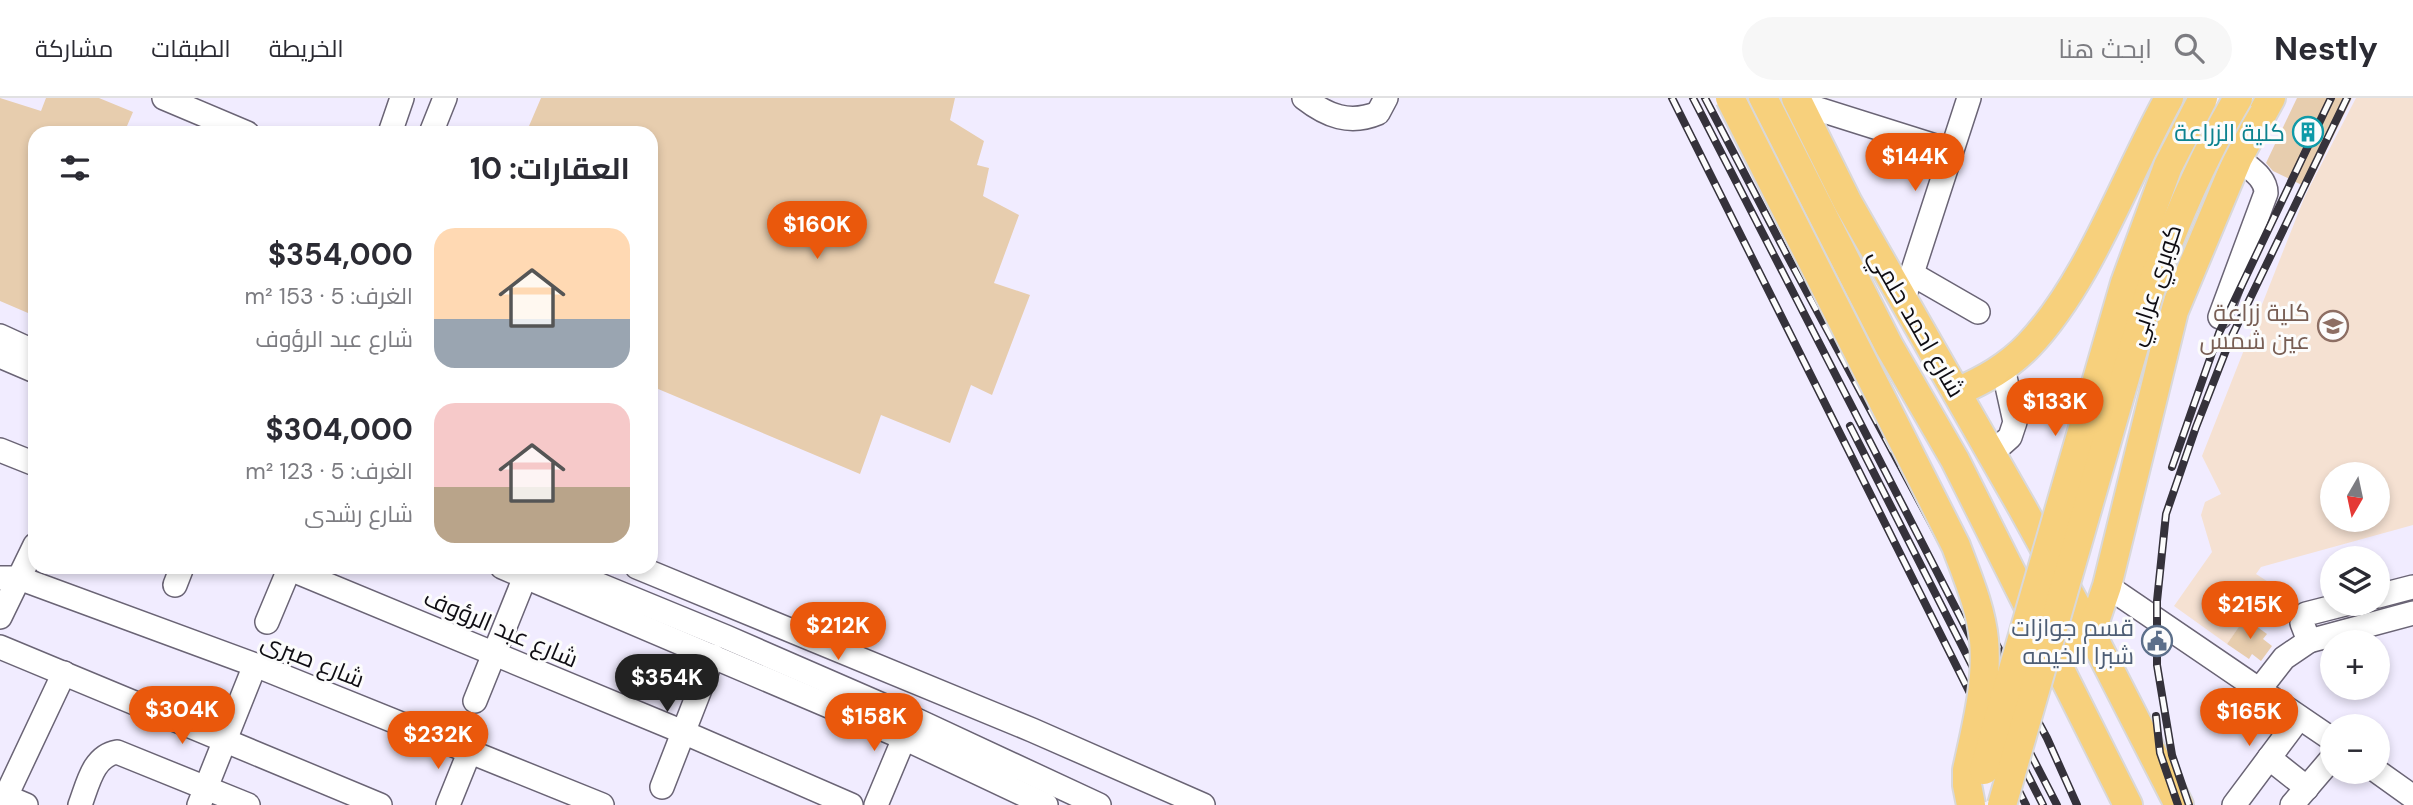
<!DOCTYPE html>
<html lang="ar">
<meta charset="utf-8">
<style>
:root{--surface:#fff;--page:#f7f7f7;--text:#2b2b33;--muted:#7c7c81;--line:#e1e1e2;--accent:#ea580c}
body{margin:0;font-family:"DM Sans",Cairo,sans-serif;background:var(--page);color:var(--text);direction:rtl;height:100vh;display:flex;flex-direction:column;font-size:26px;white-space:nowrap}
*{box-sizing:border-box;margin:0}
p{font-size:23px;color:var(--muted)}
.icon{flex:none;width:38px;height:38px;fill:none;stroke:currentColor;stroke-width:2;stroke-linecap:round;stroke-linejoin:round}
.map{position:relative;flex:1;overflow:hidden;direction:ltr}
.panel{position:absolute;left:28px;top:28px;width:630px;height:448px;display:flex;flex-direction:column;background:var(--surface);border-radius:21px;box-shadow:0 4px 10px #0003;direction:rtl}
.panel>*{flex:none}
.needle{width:46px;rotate:189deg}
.fabs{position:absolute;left:2320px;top:364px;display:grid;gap:14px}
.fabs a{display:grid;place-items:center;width:70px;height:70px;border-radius:50%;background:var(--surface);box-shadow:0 4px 10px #0003;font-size:35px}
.price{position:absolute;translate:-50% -60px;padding:0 16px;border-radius:24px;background:var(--accent);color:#fff;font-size:23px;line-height:46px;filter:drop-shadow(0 2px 4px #0008)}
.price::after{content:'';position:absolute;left:50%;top:42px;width:21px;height:16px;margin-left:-10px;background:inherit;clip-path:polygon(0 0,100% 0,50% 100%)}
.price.on{background:#222;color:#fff}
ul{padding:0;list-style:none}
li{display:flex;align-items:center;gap:21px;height:175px;padding:0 28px}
li span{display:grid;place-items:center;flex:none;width:196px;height:140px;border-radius:21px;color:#555}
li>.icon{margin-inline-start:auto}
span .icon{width:84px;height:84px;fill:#fffc;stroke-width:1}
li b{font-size:30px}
h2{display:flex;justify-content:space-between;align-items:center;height:84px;padding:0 28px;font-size:30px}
header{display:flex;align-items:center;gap:42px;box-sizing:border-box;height:98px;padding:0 35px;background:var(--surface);border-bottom:2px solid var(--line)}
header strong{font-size:33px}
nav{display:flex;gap:38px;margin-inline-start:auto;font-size:24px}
.search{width:490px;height:63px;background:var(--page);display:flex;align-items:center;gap:18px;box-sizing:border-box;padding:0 24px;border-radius:38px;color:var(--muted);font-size:26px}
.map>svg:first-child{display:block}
.education{fill:#f5e1d2;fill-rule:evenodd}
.building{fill:#e7cdae}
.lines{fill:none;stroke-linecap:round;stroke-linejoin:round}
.minor-casing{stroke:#6a6475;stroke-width:26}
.major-casing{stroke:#d9d8d9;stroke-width:32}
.minor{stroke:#fff;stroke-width:23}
.major{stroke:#f7d07c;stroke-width:28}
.rail-casing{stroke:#35323b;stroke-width:8}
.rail{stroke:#fcfcfc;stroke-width:5;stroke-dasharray:16;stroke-linecap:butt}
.major-bridge-casing{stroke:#d9d8d9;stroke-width:32;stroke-linecap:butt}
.major-bridge{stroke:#f7d07c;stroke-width:28}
.labels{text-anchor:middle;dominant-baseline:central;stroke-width:6;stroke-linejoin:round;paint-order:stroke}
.culture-label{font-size:24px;fill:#0d838f;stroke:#fcfcfc;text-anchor:end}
.street-label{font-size:24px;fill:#0f0d13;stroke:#fcfcfc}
.education-label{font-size:24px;fill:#785e54;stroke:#fcfcfc;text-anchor:end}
.service-label{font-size:24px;fill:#4e5e75;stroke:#fcfcfc;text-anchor:end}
</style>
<header>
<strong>Nestly</strong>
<div class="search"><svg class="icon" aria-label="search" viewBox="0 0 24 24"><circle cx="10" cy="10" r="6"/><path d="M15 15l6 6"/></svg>ابحث هنا</div>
<nav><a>الخريطة</a><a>الطبقات</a><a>مشاركة</a></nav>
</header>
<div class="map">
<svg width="2413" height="707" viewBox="0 0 2413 707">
<rect width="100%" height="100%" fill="#f1ecff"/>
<path class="education" d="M2356,0h57v427l-152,42 -5,7 14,9 -43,61 -53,-38 38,-54 -11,-37 4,-13 16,-8 -19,-38 103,-260zM2333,376h45v46h-45z"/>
<g class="building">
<path d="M0,0l41,13 5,-13h53l34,14 -9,21h-89v183l-35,-15z"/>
<path d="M541,0h414l-5,22 34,21 -7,24 12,3 -6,28 36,19 -25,68 36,12 -38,100 -21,-10 -21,58 -69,-28 -21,59 -209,-88v-253h-125z"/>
<path d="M2297,0h55l-44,90 -35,-17 -7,-8z"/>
<path d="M2245,520l22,16 -4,5 9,7 -11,15 -9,-7 -3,5 -22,-15z"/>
</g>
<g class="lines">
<g class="minor-casing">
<g id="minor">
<path d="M164,0l83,35"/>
<path d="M1304,0c23,18 46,27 74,15l8,-15"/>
<path d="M1799,5l152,48"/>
<path d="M390,35l12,-35"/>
<path d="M431,35l14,-35"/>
<path d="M1912,176l66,38"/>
<path d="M1903,203l66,-203"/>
<path d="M2220,219l46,-124c0,-16 -17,-25 -28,-35"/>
<path d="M0,238l35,16"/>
<path d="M0,258l35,15"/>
<path d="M0,352l35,14"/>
<path d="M1992,355l18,-16 5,-15 -12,-54"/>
<path d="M285,469l398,165 168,73"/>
<path d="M502,469l402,171 142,67"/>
<path d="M556,469l170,70 186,81 187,87"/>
<path d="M637,469l395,163 171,75"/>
<path d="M0,480h19l236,87 347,140"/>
<path d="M175,487l7,-18"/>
<path d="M2107,488l226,154"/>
<path d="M2378,498l35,-9"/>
<path d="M0,519l35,-72"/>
<path d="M267,524l23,-55"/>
<path d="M2309,543l-7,-18 4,-9 39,-10"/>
<path d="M0,549l380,158"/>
<path d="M2259,592l25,-32 25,-17 104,-28"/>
<path d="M475,603l54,-134"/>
<path d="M2269,660l38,30"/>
<path d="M2378,674l35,25"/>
<path d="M662,689l51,-131"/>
<path d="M0,696l26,11"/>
<path d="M6,698l58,-123"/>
<path d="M80,707c8,-21 13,-49 37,-53l131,53"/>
<path d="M199,707l56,-140"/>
<path d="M448,707l21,-52"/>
<path d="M876,707l34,-81"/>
<path d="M2234,707l65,-87"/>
<path d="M2292,707l41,-48"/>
</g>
</g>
<g class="major-casing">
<g id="major">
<path d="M1763,0l126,248 66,114 173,345"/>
<path d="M1796,0l52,105 175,306 68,124 88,172"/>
<path d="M1957,294c27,-12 51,-25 72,-47 60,-63 97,-170 140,-247"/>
<path d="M2056,563l35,-28 16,-47 67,-275 64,-153 33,-60"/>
</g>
</g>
<use href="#minor" class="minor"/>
<use href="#major" class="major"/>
<g class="rail-casing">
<g id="rail">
<path d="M1672,0l354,707"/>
<path d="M1693,0l364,707"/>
<path d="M1705,0l84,161 258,479 30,67"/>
<path d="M1850,328l193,379"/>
<path d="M2172,369l47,-134 112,-235"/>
<path d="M2156,618l4,37 18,52"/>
<path d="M2189,707l-17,-50 -15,-90v-64l9,-87 30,-87 34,-87 117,-242"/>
</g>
</g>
<use href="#rail" class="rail"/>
<g class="major-bridge-casing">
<g id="major-bridge">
<path d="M1730,0l226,448c11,30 25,62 28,94 4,43 -8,88 -17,130v15l4,20"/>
<path d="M1984,672l141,-487 43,-117 35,-68"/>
<path d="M2002,707l148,-514c24,-67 51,-131 88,-193"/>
</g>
</g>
<use href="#major-bridge" class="major-bridge"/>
</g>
<defs>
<g id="building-ring" transform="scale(1.575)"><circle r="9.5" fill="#fcfcfc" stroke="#0f9aa8" stroke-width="1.5"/><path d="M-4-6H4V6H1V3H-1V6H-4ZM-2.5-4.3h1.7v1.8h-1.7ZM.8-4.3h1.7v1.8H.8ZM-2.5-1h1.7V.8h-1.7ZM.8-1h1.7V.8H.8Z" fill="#0f9aa8"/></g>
<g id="university-ring" transform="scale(1.575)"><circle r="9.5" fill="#fcfcfc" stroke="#8d6e63" stroke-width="1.5"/><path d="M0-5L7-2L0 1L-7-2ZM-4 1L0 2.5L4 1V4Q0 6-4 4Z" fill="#8d6e63"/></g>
<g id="civic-ring" transform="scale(1.575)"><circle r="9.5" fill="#fcfcfc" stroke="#5c6f8a" stroke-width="1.5"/><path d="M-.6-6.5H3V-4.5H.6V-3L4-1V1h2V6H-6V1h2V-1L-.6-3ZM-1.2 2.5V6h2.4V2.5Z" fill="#5c6f8a"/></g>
</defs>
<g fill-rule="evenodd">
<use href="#building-ring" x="2308" y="34"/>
<use href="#university-ring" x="2333" y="228"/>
<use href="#civic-ring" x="2157" y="543"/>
</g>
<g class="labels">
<g class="culture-label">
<text x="2285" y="34">كلية الزراعة</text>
</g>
<g class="street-label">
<text transform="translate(2154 187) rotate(-72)">كوبري عرابي</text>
<text transform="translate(1917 225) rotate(60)">شارع احمد حلمي</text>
<text transform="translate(501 530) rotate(23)">شارع عبد الرؤوف</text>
<text transform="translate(313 562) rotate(22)">شارع صبرى</text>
</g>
<g class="education-label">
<text x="2310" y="214">كلية زراعة<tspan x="2310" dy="28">عين شمس</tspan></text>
</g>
<g class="service-label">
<text x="2134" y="529">قسم جوازات<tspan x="2134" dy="28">شبرا الخيمه</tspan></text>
</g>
</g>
</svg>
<div class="fabs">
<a><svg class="needle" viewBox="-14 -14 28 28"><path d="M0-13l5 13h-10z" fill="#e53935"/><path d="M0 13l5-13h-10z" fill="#7c7c81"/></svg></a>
<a><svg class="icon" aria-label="layers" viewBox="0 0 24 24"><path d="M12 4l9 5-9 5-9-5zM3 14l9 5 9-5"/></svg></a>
<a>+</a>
<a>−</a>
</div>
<b class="price" style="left:1915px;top:95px">$144K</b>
<b class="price" style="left:817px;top:163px">$160K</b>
<b class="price" style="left:2055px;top:340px">$133K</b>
<b class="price" style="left:2250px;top:543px">$215K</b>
<b class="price" style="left:838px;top:564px">$212K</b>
<b class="price on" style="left:667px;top:616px">$354K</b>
<b class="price" style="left:182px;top:648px">$304K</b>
<b class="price" style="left:2249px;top:650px">$165K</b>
<b class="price" style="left:874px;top:655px">$158K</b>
<b class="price" style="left:438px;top:673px">$232K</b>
<section class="panel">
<h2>العقارات: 10<svg class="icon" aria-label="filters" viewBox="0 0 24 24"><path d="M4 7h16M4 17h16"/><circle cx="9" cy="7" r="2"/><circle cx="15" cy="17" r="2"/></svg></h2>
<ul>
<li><span style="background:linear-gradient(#ffd9b3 65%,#9aa5b1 0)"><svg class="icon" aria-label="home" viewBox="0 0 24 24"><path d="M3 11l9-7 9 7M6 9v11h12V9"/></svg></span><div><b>$354,000</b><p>الغرف: 5 · 153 m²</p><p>شارع عبد الرؤوف</p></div></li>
<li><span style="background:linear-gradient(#f6c9c9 60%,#b9a48a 0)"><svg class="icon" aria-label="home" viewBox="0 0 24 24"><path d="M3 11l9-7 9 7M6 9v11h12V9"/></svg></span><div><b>$304,000</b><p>الغرف: 5 · 123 m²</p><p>شارع رشدى</p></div></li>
</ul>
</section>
</div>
